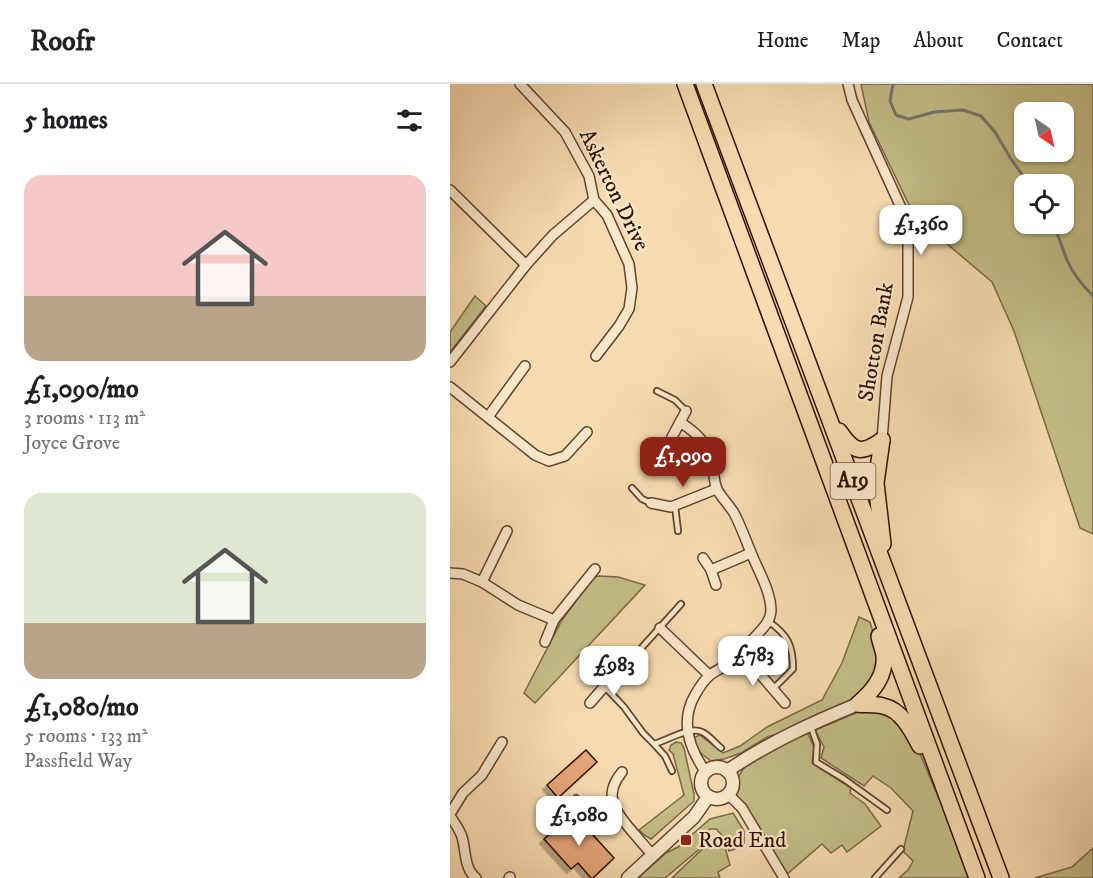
<!DOCTYPE html>
<meta charset="utf-8">
<style>
:root{--surface:#fff;--page:#f2f2f2;--text:#202124;--muted:#757577;--line:#e0e0e0;--accent:#8f2418}
body{margin:0;font-family:"IM FELL DW Pica",serif;background:var(--page);color:var(--text);height:100vh;display:flex;flex-direction:column;font-size:22px;white-space:nowrap}
*{box-sizing:border-box;margin:0}
p{font-size:20px;color:var(--muted)}
.icon{flex:none;width:33px;height:33px;fill:none;stroke:currentColor;stroke-width:2;stroke-linecap:round;stroke-linejoin:round}
.map{position:relative;flex:1;overflow:hidden}
.sheet{display:flex;flex-direction:column;background:var(--surface);width:450px}
.sheet>*{flex:none}
.needle{width:39px;rotate:146deg}
.buttons{position:absolute;left:564px;top:18px;display:grid;gap:12px}
.buttons a{display:grid;place-items:center;width:60px;height:60px;border-radius:12px;background:var(--surface);box-shadow:0 2px 4px #0004;font-size:30px}
.price{position:absolute;translate:-50% -51px;padding:0 14px;border-radius:12px;background:#fff;color:#222;font-size:20px;line-height:39px;filter:drop-shadow(0 2px 3px #0008)}
.price::after{content:'';position:absolute;left:50%;top:36px;width:18px;height:14px;margin-left:-9px;background:inherit;clip-path:polygon(0 0,100% 0,50% 100%)}
.price.selected{background:var(--accent);color:#fff}
ul{padding:0;list-style:none}
li{display:grid;align-content:center;gap:12px;height:318px;padding:0 24px}
li span{display:grid;place-items:center;height:186px;border-radius:18px;color:#555}
li>.icon{margin-inline-start:auto}
span .icon{width:108px;height:108px;fill:#fffc;stroke-width:1}
li b{font-size:26px}
h2{display:flex;justify-content:space-between;align-items:center;height:72px;padding:0 24px;font-size:26px}
header{display:flex;align-items:center;gap:36px;box-sizing:border-box;height:84px;padding:0 30px;background:var(--surface);border-bottom:2px solid var(--line)}
header strong{font-size:28px}
nav{display:flex;gap:33px;margin-inline-start:auto;font-size:21px}
main{display:flex;flex:1;min-height:0}
.map>svg:first-child{display:block}
.green{fill:#c4be87;stroke:#7a6845;stroke-width:1.5;fill-rule:evenodd}
.lines{fill:none;stroke-linecap:round;stroke-linejoin:round}
.stream{stroke:#73766d;stroke-width:3}
.building{fill:#e6a679;stroke:#301103;stroke-width:1.5;filter:url(#shadow)}
.service-casing{stroke:#62442e;stroke-width:8}
.minor-casing{stroke:#62442e;stroke-width:12}
.tertiary-casing{stroke:#62442e;stroke-width:15}
.trunk-casing{stroke:#301103;stroke-width:18}
.service{stroke:#fae8cc;stroke-width:4.5}
.minor{stroke:#fae8cc;stroke-width:9}
.tertiary{stroke:#fae8cc;stroke-width:12}
.trunk{stroke:#f8dcb1;stroke-width:15}
.poi-dot{fill:#8f2418;stroke:#fae8cc;stroke-width:2}
.labels{text-anchor:middle;dominant-baseline:central;stroke-width:4.5;stroke-linejoin:round;paint-order:stroke}
.shield{fill:#fae8cc;stroke:#6d523f;stroke-width:1.5}
.shield-label{font-size:21px;font-weight:bold;fill:#301103}
.street-label{font-size:22px;fill:#301103;stroke:#fae8cc}
.poi-label{font-size:22px;fill:#301103;stroke:#fae8cc;text-anchor:start}
</style>
<header>
<strong>Roofr</strong>
<nav><a>Home</a><a>Map</a><a>About</a><a>Contact</a></nav>
</header>
<main>
<section class="sheet">
<h2>5 homes<svg class="icon" aria-label="filters" viewBox="0 0 24 24"><path d="M4 7h16M4 17h16"/><circle cx="9" cy="7" r="2"/><circle cx="15" cy="17" r="2"/></svg></h2>
<ul>
<li><span style="background:linear-gradient(#f6c9c9 65%,#b9a48a 0)"><svg class="icon" aria-label="home" viewBox="0 0 24 24"><path d="M3 11l9-7 9 7M6 9v11h12V9"/></svg></span><div><b>£1,090/mo</b><p>3 rooms · 113 m²</p><p>Joyce Grove</p></div></li>
<li><span style="background:linear-gradient(#dfe7d0 70%,#b9a48a 0)"><svg class="icon" aria-label="home" viewBox="0 0 24 24"><path d="M3 11l9-7 9 7M6 9v11h12V9"/></svg></span><div><b>£1,080/mo</b><p>5 rooms · 133 m²</p><p>Passfield Way</p></div></li>
</ul>
</section>
<div class="map">
<svg width="643" height="794" viewBox="0 0 643 794">
<defs>
<filter id="shadow"><feDropShadow dx="-4.5" dy="4.5" stdDeviation="0" flood-color="#0004"/></filter>
</defs>
<rect width="100%" height="100%" fill="#f8dcb1"/>
<filter id="stains"><feTurbulence type="fractalNoise" baseFrequency=".00333" numOctaves="4"/><feColorMatrix values="0 0 0 0 .2 0 0 0 0 .09 0 0 0 0 .02 0 0 0 .5 -.17"/></filter>
<radialGradient id="worn" r=".72"><stop offset=".6" stop-color="#630" stop-opacity="0"/><stop offset="1" stop-color="#630" stop-opacity=".3"/></radialGradient>
<g class="green">
<path d="M411,0h232v450l-13,-6 -66,-197 -22,-49 -46,-39 -20,-3 -57,-118zM574,28h40v40h-40zM574,100h40v40h-40z"/>
<path d="M25,212l11,10 -36,46v-20z"/>
<path d="M149,492l19,1 27,8 -110,118 -11,-10 38,-73 32,-43z"/>
<path d="M409,533l11,5 10,33 -5,23 -18,23 -72,31 -18,5 -26,16 -17,6 -13,2 -8,-6 -8,-8 -2,-9 7,-3 23,18 17,-7 27,-19 55,-27 20,-37z"/>
<path d="M413,626l25,2 28,32 24,57 29,77h-70l9,-8 5,-9 -10,-10 10,-40 -22,-23 -18,-12 -9,10 -43,-28 3,-11 -9,-17z"/>
<path d="M357,648l7,15 -2,16 39,25 -1,5 15,11 16,22 -34,26 -5,-7 -11,8 -9,-9 -36,31 -49,-77c-3,-9 1,-24 8,-31 13,-13 45,-27 62,-35z"/>
<path d="M226,658l5,1 3,5 10,46v7l-43,38 -7,-4 -5,-5 45,-35 -11,-41 -4,-4 2,-5z"/>
<path d="M283,729l11,18v15l-15,5c-2,-10 -5,-14 -13,-22h-6l-5,5 -2,12 -38,32h-27l28,-25 12,-6 32,-28z"/>
<path d="M265,753l9,7 6,21 -12,7 2,6h-48z"/>
<path d="M643,764v30h-58l37,-11z"/>
</g>
<g class="lines">
<g class="stream">
<path d="M443,0l-3,17 6,14 13,4 25,-7 29,-2 18,6 14,16 16,27 18,25"/>
<path d="M602,140c7,11 10,24 15,36 6,14 15,25 26,36"/>
</g>
</g>
<g class="building">
<path d="M136,666l11,12 -39,36 -11,-13z"/>
<path d="M123,729l41,45 -21,20h-2l-13,-15 -7,6 -27,-30z"/>
</g>
<g class="lines">
<g class="service-casing">
<g id="service">
<path d="M207,307l18,9 11,11"/>
<path d="M182,404l10,11 9,4"/>
<path d="M225,422l3,25"/>
<path d="M318,537c20,14 25,24 25,48l-20,20"/>
<path d="M186,570l45,-50"/>
<path d="M155,603l19,20 19,26 11,11c12,-3 36,-18 48,-12 7,3 13,11 19,16"/>
<path d="M361,643l6,17 -1,18 28,17 43,31"/>
<path d="M204,660l11,12 7,15"/>
<path d="M126,714l15,13 21,-7"/>
<path d="M425,794l26,-29"/>
</g>
</g>
<g class="minor-casing">
<g id="minor">
<path d="M70,0l45,48 24,44 5,24 13,15 22,49 3,24 -3,21 -10,17 -23,30"/>
<path d="M398,0l4,16 56,123v74l-21,79 -5,64"/>
<path d="M0,106l76,75"/>
<path d="M0,278l76,-97 27,-30 41,-35"/>
<path d="M0,303l85,68 14,6 16,-5 22,-24"/>
<path d="M38,333l37,-51"/>
<path d="M230,338c20,13 28,22 33,46 1,7 1,16 5,23 4,7 11,14 16,22 7,13 12,28 18,42 7,17 19,37 19,56 -1,12 -10,19 -17,27 -10,10 -19,20 -30,28 -5,4 -11,6 -15,10 -6,5 -10,12 -14,19 -15,26 -6,53 10,76"/>
<path d="M222,353l14,-26"/>
<path d="M201,419l20,4 45,-18"/>
<path d="M253,474l8,12 5,15"/>
<path d="M261,486l40,-17"/>
<path d="M0,489l13,1 19,8 36,23 36,15 41,-51"/>
<path d="M32,498l25,-51"/>
<path d="M210,544l49,47"/>
<path d="M95,558l9,-22"/>
<path d="M291,568l44,51"/>
<path d="M140,619l27,-31"/>
<path d="M172,688c-19,23 -8,38 9,58 7,8 14,17 22,25"/>
<path d="M278,710l14,14 42,70"/>
<path d="M0,730l13,-21 19,-18 20,-33"/>
<path d="M0,732c4,6 10,14 12,21 4,13 2,32 14,41"/>
<path d="M59,794l1,-1"/>
</g>
</g>
<g class="tertiary-casing">
<g id="tertiary">
<circle cx="267" cy="699" r="16"/>
<path d="M277,687c41,-28 85,-48 131,-67"/>
<path d="M178,794l66,-61 14,-20"/>
</g>
</g>
<g class="trunk-casing">
<g id="trunk">
<path d="M235,0l292,794"/>
<path d="M254,0l297,794"/>
<path d="M389,347c14,20 21,25 43,9"/>
<path d="M432,356l-6,43 7,61"/>
<path d="M408,620c8,1 18,0 25,2 19,4 29,25 37,40"/>
<path d="M408,620c15,-13 28,-28 26,-49 -1,-6 -4,-13 -5,-19"/>
</g>
</g>
<use href="#service" class="service"/>
<use href="#minor" class="minor"/>
<use href="#tertiary" class="tertiary"/>
<use href="#trunk" class="trunk"/>
</g>
<rect class="poi-dot" x="230" y="750" width="12" height="12" rx="3"/>
<g class="labels">
<rect class="shield" x="380.5" y="379" width="45" height="36" rx="4.5"/>
<g class="shield-label">
<text x="403" y="397">A19</text>
</g>
<g class="street-label">
<text transform="translate(164 106) rotate(64)">Askerton Drive</text>
<text transform="translate(426 258) rotate(-80)">Shotton Bank</text>
</g>
<g class="poi-label">
<text x="248" y="756">Road End</text>
</g>
</g>
<rect width="100%" height="100%" filter="url(#stains)"/>
<rect width="100%" height="100%" fill="url(#worn)"/>
</svg>
<div class="buttons">
<a><svg class="needle" viewBox="-14 -14 28 28"><path d="M0-13l5 13h-10z" fill="#e53935"/><path d="M0 13l5-13h-10z" fill="#757577"/></svg></a>
<a><svg class="icon" aria-label="locate" viewBox="0 0 24 24"><circle cx="12" cy="12" r="6"/><path d="M12 2v4M12 18v4M2 12h4M18 12h4"/></svg></a>
</div>
<b class="price" style="left:471px;top:172px">£1,360</b>
<b class="price selected" style="left:233px;top:404px">£1,090</b>
<b class="price" style="left:303px;top:603px">£783</b>
<b class="price" style="left:164px;top:613px">£983</b>
<b class="price" style="left:129px;top:763px">£1,080</b>
</div>
</main>
